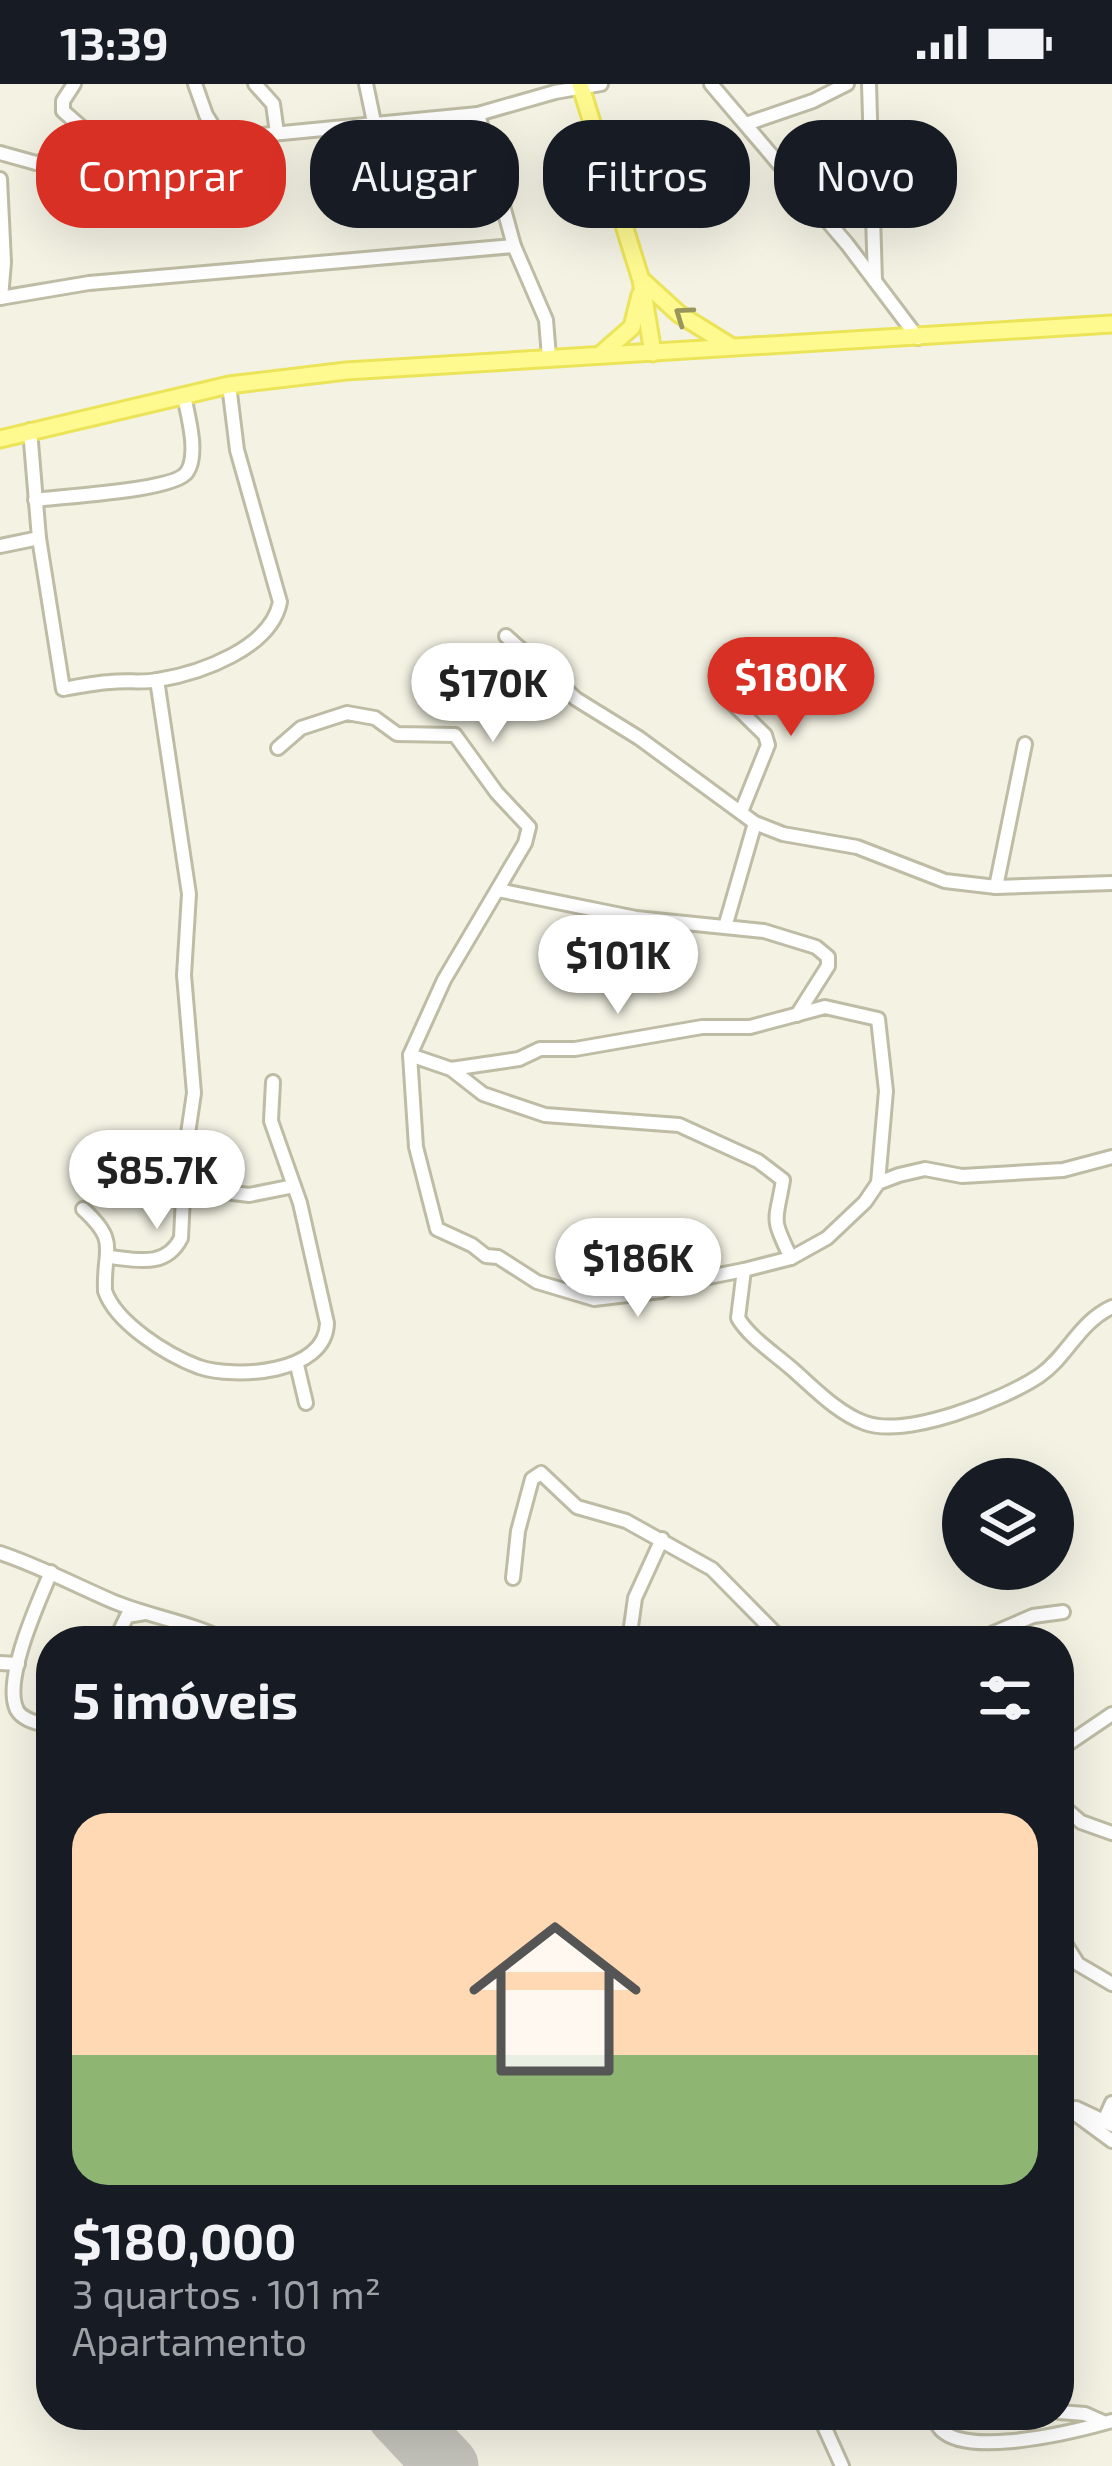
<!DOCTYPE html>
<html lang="pt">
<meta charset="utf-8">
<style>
:root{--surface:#171b24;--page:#242831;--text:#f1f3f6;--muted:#9ea1a6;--line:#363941;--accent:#d93025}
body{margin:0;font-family:"Exo 2",sans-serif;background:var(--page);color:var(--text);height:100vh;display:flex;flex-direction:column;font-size:45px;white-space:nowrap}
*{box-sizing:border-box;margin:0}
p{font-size:39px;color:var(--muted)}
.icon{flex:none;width:66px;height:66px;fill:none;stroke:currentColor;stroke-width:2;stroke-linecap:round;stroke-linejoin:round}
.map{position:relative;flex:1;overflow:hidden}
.panel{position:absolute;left:36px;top:1542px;width:1038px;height:804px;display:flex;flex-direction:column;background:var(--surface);border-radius:48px;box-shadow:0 12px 48px #0002}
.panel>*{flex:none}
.top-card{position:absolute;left:36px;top:36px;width:1041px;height:108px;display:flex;gap:24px}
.tools{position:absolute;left:942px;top:1374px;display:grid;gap:24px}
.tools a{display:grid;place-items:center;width:132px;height:132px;border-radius:50%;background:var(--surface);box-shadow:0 12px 48px #0002;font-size:60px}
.price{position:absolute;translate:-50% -102px;padding:0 27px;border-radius:42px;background:#fff;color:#222;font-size:39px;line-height:78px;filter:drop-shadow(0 3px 6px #0008)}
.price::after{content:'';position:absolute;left:50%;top:72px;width:36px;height:27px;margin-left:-18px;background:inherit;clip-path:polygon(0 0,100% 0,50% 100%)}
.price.selected{background:var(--accent);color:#fff}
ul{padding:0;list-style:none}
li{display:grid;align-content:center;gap:24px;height:636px;padding:0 36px}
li+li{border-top:3px solid var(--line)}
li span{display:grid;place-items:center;height:372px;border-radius:36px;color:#555}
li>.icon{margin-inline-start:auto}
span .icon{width:216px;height:216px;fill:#fffc;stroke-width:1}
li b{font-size:51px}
h2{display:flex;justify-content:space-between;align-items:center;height:144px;padding:0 36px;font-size:51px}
.chip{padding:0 42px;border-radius:48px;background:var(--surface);box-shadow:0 12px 48px #0002;font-size:42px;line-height:108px}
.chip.selected{background:var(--accent);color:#fff}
.status{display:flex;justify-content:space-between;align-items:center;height:84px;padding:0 60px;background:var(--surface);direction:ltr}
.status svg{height:33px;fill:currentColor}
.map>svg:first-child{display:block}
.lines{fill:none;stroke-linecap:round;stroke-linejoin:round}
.runway{stroke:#c4c3bc;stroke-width:63}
.minor-casing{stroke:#bfbca5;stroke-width:18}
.major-casing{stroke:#ece458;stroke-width:21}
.minor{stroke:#fff;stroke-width:12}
.major{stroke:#fffa90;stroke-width:15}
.oneway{stroke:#99955d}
</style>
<div class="status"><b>13:39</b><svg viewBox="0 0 49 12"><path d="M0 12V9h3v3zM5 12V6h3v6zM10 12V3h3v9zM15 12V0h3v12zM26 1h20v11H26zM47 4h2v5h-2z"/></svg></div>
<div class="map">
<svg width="1112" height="2382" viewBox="0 0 1112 2382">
<rect width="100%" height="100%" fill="#f3f2e3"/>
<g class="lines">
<path class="runway" d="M399,2331l48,51"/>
<g class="minor-casing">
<g id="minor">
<path d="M74,0l-11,17v10l32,28"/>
<path d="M195,0l11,31 15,24"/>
<path d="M255,0l18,20 4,29"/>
<path d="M366,0l8,38"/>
<path d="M711,0l136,160 71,94"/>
<path d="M869,0l6,197"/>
<path d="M478,30l36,132 32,74 3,37"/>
<path d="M746,40l67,-23 34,-17"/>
<path d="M0,69l36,10 40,-9 25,-17 57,-2 63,4 257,-25 77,-22 46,-8"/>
<path d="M0,95l4,83 -3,36"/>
<path d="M0,214l89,-15 425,-37"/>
<path d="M30,346l9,108 24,151c16,-3 32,-6 47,-7 16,-2 33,1 48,-2 43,-7 113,-32 122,-78l-43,-152 -8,-65"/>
<path d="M35,416c27,-4 140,-9 152,-28 12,-18 1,-56 -3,-76"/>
<path d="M0,462l39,-8"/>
<path d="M506,552l70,63 63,39 116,85 28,11 74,13 88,34 51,6 116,-4"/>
<path d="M719,606l46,45 3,10 -27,67"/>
<path d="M278,664l23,-20 46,-15 28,5 22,16 58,1 42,58 32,34 -4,16 -81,137 -34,75 6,92 21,82 35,16 14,11 12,1 39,25 57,17 67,-8 17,-8 66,-13"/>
<path d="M996,803l29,-143"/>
<path d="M498,806l138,28 128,13 52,16 12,10v9l-31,49"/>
<path d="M725,843l30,-104"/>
<path d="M410,971l41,14 32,25 62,21 134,10 79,36 25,19c-7,43 -13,35 8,78"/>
<path d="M451,985l68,-10 21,-10h35l127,-22h48l75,-20 53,12 8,72 -8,92"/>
<path d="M1112,1073l-49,13 -101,6 -37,-7 -26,6 -21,8 -13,19 -38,36 -36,20 -47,12 -6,48c12,20 36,35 53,50 22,19 46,45 74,55 42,15 138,-23 174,-47 29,-20 39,-53 73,-69"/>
<path d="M185,1103l64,8 45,-9"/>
<path d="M83,1125c37,34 20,39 22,82 11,32 62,64 94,76 36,12 127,7 128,-44l-27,-120 -29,-82 2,-39"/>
<path d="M110,1173c27,3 56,11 71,-19l4,-84 9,-61 -10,-118 5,-81 -32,-214"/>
<path d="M297,1281l9,38"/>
<path d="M0,1469c39,13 75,32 112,48 38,16 79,21 115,40"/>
<path d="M513,1494l5,-47 14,-52 9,-6 36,34 49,14 86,48 71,72"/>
<path d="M115,1557l12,-25 18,-3"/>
<path d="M629,1557l6,-43 27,-59"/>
<path d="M975,1557l58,-25 30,-4"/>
<path d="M0,1579l18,1"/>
<path d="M51,1643c-11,-4 -28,-6 -34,-17 -15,-30 22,-109 34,-138"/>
<path d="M1059,1666l53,-36"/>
<path d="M1059,1719l22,19 31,11"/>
<path d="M1059,1850l19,30 34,20"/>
<path d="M1059,2018l53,39"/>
<path d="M1076,2024l36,17"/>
<path d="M1104,2037l8,-18"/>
<path d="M1059,2328l26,2 18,8"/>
<path d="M819,2331l23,51"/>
<path d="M935,2331c3,51 138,17 177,6"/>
</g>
</g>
<g class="major-casing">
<g id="major">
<path d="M580,0l61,196 12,73"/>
<path d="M644,198l35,32 50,31"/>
<path d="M600,271l32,-28 8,-32"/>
<path d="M0,355l229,-54 117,-14 766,-47"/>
</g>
</g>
<use href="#minor" class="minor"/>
<use href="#major" class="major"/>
</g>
<defs><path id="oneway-chevron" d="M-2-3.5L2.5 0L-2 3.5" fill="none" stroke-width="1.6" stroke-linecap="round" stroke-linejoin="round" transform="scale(3)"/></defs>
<use class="oneway" href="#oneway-chevron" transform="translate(683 231) rotate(-145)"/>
</svg>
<div class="tools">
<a><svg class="icon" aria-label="layers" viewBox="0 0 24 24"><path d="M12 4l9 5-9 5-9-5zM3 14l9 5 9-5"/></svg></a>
</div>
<b class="price selected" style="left:791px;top:655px">$180K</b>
<b class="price" style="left:493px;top:661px">$170K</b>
<b class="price" style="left:618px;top:933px">$101K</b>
<b class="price" style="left:157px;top:1148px">$85.7K</b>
<b class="price" style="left:638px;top:1236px">$186K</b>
<div class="top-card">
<a class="chip selected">Comprar</a>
<a class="chip">Alugar</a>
<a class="chip">Filtros</a>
<a class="chip">Novo</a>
</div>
<section class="panel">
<h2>5 imóveis<svg class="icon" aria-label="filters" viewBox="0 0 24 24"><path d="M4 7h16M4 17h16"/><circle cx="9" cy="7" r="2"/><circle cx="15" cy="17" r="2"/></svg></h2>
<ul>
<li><span style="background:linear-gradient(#ffd9b3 65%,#8fb573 0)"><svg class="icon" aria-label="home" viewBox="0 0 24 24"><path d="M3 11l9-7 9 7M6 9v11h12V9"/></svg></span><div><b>$180,000</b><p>3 quartos · 101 m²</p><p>Apartamento</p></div></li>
</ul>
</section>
</div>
